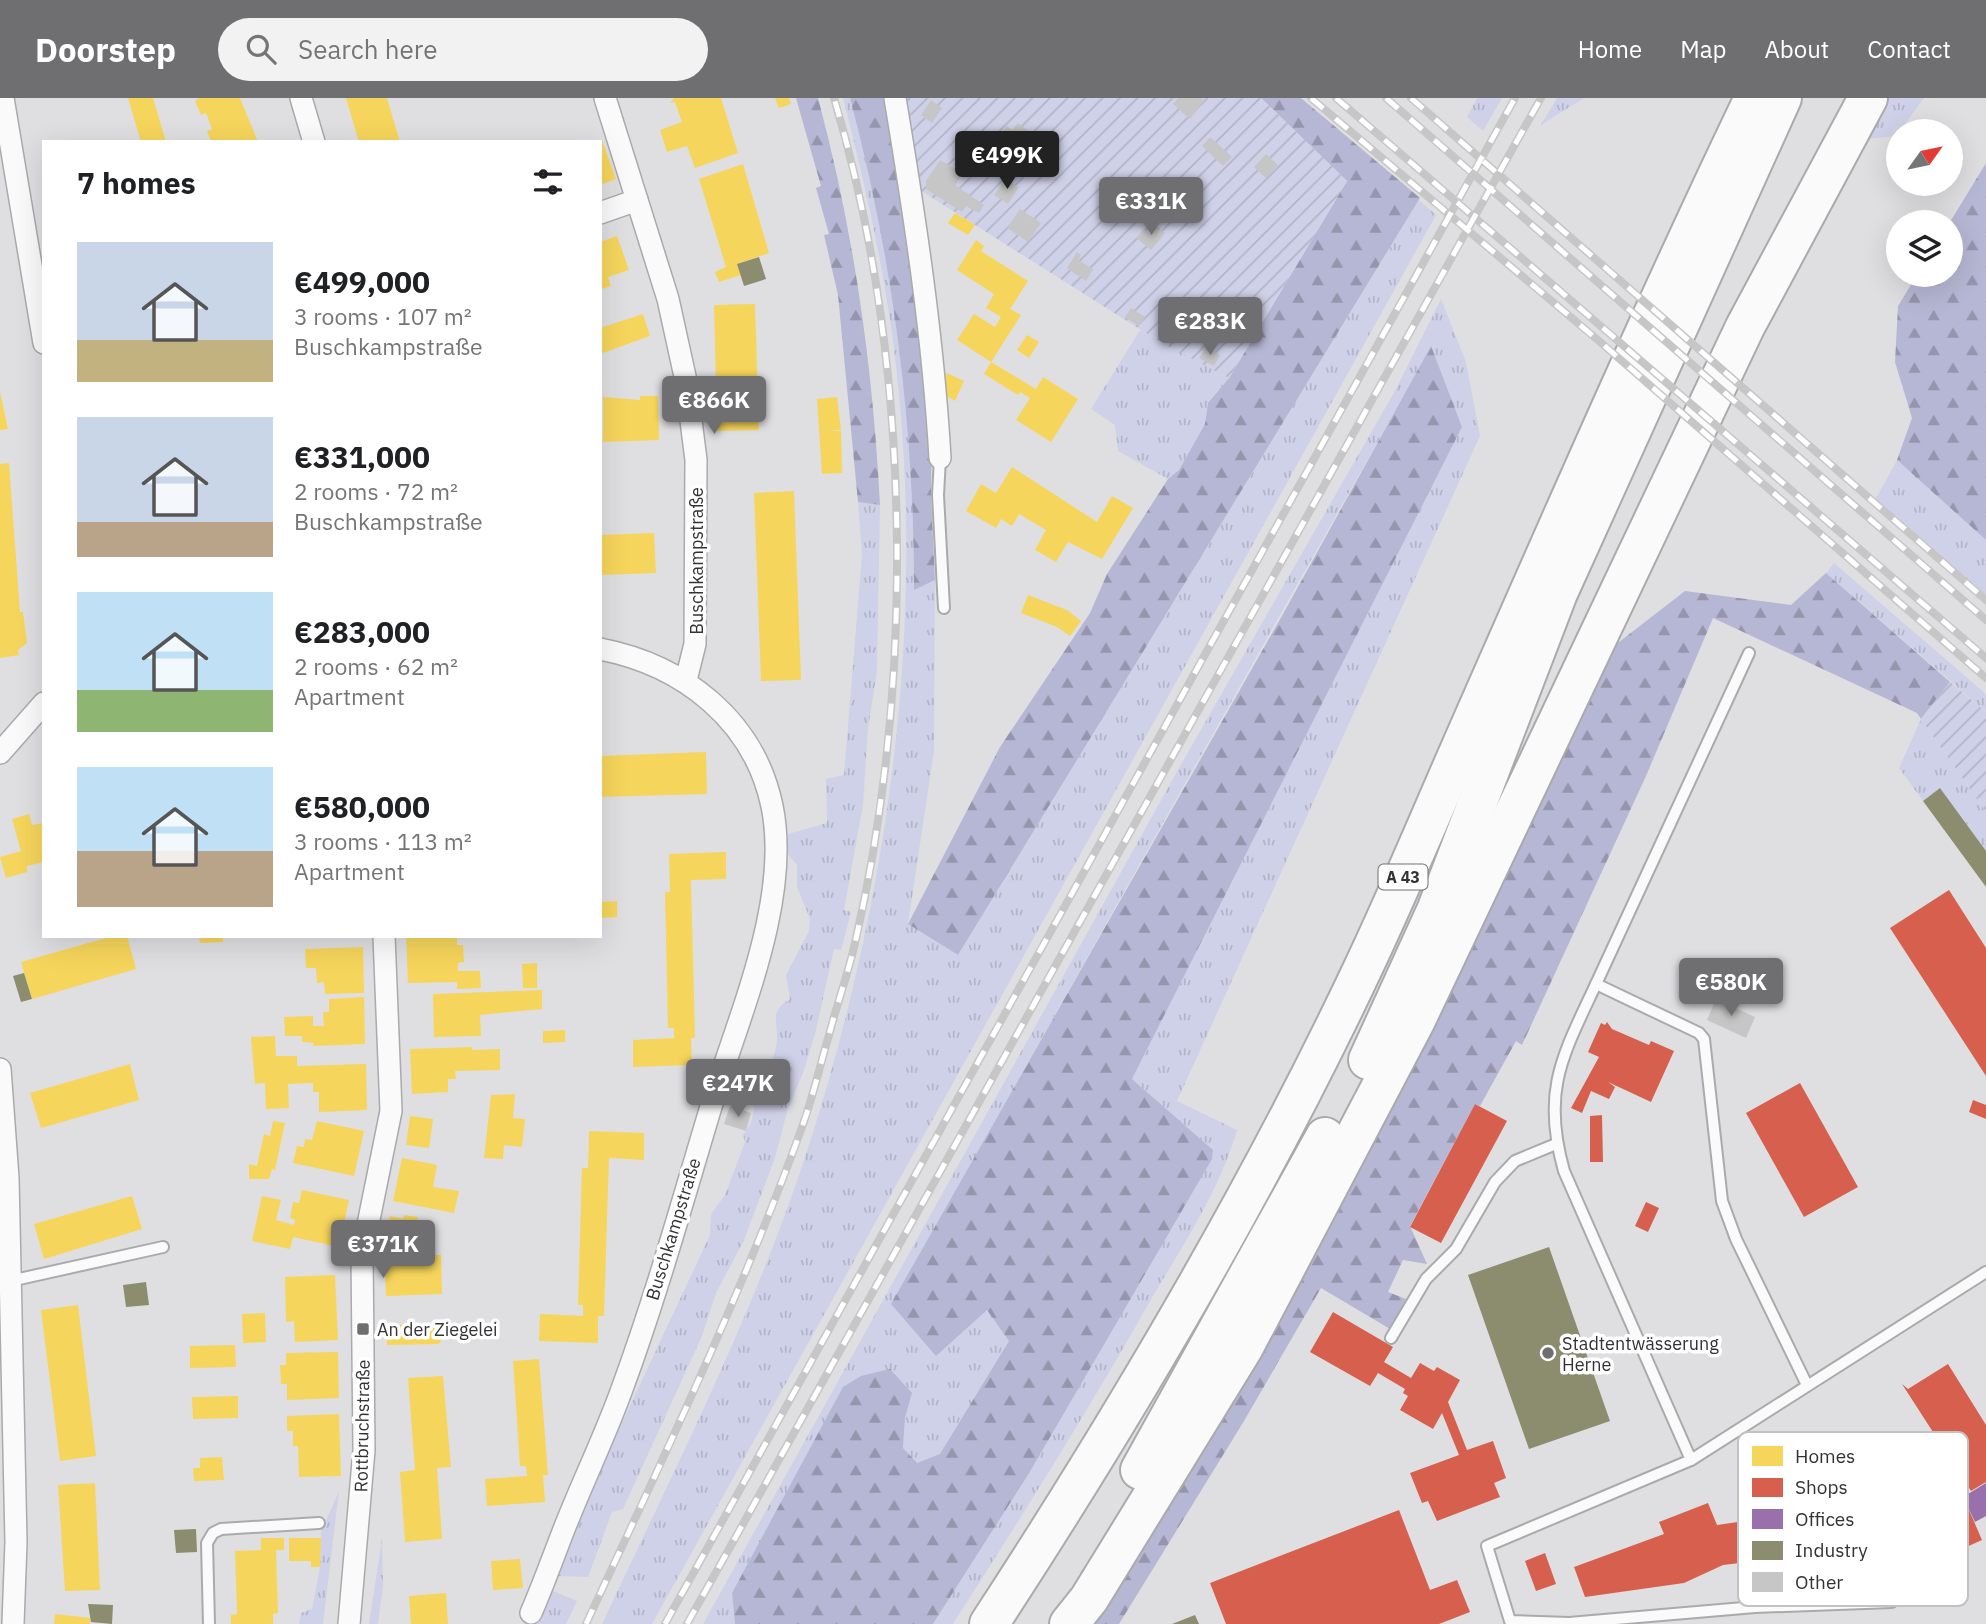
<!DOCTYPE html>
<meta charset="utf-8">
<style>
:root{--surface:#fff;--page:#f2f2f2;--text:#202124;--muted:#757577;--accent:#6f6f72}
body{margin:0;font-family:"IBM Plex Sans",sans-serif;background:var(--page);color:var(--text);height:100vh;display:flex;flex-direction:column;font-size:26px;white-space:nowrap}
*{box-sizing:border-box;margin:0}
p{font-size:23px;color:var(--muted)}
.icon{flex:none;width:38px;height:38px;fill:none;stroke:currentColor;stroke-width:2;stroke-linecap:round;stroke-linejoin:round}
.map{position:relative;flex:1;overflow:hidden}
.sheet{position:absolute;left:42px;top:42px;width:560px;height:798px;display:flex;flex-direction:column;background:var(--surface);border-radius:0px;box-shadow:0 7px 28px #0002}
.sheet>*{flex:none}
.needle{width:46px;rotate:57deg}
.controls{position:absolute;left:1886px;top:21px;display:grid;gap:14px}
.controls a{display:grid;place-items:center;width:77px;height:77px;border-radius:50%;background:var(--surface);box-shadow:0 7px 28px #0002;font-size:35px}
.price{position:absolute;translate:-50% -60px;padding:0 16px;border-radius:7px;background:var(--accent);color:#fff;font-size:23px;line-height:46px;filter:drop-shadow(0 2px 4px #0008)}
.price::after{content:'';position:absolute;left:50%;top:42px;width:21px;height:16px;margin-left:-10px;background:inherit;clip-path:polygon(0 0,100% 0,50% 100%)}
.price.active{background:#222;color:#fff}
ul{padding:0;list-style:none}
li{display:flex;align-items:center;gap:21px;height:175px;padding:0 35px}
li span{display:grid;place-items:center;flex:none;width:196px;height:140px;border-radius:0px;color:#555}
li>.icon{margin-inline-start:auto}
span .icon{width:84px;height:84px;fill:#fffc;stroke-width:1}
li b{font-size:30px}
h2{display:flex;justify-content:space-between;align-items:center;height:84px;padding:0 35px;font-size:30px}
header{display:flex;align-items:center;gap:42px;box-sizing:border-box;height:98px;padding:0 35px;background:var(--accent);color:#fff}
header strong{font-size:33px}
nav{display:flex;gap:38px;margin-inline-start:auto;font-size:24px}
.search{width:490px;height:63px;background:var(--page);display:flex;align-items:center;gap:18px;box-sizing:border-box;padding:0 24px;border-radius:38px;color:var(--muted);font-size:26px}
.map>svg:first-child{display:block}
.grass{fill:url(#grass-tufts)}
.forest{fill:url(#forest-firs)}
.garden{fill:url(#garden-furrows)}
.homes{fill:#f6d55c}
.shops{fill:#d6604d}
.offices{fill:#9970ab}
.industry{fill:#8c8c6e}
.building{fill:#c6c6c6}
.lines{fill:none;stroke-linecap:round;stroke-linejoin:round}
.lane-casing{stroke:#aaaaad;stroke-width:14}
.street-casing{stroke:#aaaaad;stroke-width:24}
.highway-casing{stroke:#aaaaad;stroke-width:42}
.lane{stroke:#fafafb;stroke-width:10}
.street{stroke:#fafafb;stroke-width:21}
.highway{stroke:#fafafb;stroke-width:38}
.rail-casing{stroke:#c6c6c7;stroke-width:8}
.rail{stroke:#fff;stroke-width:5;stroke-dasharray:16;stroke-linecap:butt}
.poi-dot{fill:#6f6f72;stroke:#fff;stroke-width:2.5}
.labels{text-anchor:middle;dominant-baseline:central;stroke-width:7;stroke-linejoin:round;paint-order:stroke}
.shield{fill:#fff;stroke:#707072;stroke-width:2}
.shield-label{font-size:16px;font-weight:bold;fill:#333335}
.street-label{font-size:18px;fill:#333335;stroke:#fff}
.poi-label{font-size:18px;fill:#333335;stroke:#fff;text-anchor:start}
.key{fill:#fff;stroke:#c2c2c2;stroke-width:2}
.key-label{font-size:19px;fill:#333335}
</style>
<header>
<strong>Doorstep</strong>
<div class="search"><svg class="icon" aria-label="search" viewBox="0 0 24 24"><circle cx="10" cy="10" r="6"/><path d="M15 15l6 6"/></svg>Search here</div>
<nav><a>Home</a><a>Map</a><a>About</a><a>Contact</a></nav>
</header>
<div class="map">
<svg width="1986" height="1526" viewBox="0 0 1986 1526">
<defs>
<pattern id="grass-tufts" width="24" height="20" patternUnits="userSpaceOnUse" patternTransform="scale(1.75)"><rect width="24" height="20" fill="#cfd1e8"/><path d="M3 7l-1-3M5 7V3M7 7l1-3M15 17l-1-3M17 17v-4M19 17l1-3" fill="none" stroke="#b2b4c8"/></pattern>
<pattern id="forest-firs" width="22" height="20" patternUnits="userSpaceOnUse" patternTransform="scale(1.75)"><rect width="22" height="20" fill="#b6b7d4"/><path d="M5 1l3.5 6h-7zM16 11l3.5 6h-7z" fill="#9595ad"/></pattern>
<pattern id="garden-furrows" width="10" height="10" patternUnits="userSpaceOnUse" patternTransform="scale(1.75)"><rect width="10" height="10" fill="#cfd1e8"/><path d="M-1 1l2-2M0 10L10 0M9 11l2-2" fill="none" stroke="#b2b4c8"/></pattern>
</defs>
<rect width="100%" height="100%" fill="#dfdfe2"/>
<g class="grass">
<path d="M843,0h7c43,161 64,324 64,491l21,-9 -1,171 -26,173 50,31 461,-755 17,15 -784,1409h-50c74,-158 155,-316 208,-482 76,-238 113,-498 89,-747 -9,-101 -31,-199 -56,-297z"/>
<path d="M1477,0h25l-19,33 -16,-14z"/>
<path d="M1557,0h27l-43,27z"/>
<path d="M1885,0h39l-28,38 -38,4z"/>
<path d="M1441,201l25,63 14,74 -303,665 60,29c-17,59 -53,114 -84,166 -63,112 -131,220 -200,328h-20l95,-149 185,-325 -81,-71 330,-652 -31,-80 -539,957 96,6 22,30 -70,115 -24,8 -13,-15 2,-30 7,-25 -180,200 3,31h-32l472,-849 221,-386z"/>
<path d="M1140,232l89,48 -21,25 -3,21 -26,46 -11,9 -50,-28 -3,-26 -24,-16z"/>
<path d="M1897,362l89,80v62l-113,-98z"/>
<path d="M858,404l22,3 -3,166 -9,57 -5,77 -19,105 7,2 -10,38 -7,-1 -19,85 -12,39 -15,35 -13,50 -31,82 -28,53 -14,43 -79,173 -11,3 -24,65 -32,-1 64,-149 90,-192 1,-21 14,-19 20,-53 -2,-8c9,-7 12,-23 10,-33 8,-12 25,-49 24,-63 0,-19 -7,-27 13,-39l-4,-24 23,-44 1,-12 -13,-32v-22l-9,-11v-20l39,-11 -1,-44 18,-4 18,-221z"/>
<path d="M1834,465l152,131v18l-160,-139z"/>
<path d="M1921,621l65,93v39l-46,-63 -17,13 -24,-33z"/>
<path d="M339,1393l-16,133h-24l2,-11 11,-4 8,-42 1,-35z"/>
<path d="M382,1441l1,47 -5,38h-9z"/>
<path d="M551,1492l26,11 -11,23h-30z"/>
</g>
<g class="forest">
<path d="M796,0h22c36,134 55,269 62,407l-22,-3 -20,-207 -14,-60 5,-1 -13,-46 5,-2z"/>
<path d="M850,0h37l45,303 -1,95 4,84 -21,10c0,-167 -21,-330 -64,-492z"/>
<path d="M1261,0h40l119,100 -462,757 -50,-31 92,-177 90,-134 17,-39 61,-95 11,-9 26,-46 3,-21 21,-25 118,-197z"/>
<path d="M1986,65v377l-89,-80 15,-42 -17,-56 3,-56 19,-31h34l-1,-53z"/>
<path d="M1431,248l31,81 -330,652 81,71 -1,9 -184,316 -95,149h-198l-3,-31 111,-206 18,-11 29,-7 22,24 -7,25 -2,30 14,15 23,-9 69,-113 -22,-31 -51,46 -45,-52 392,-690z"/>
<path d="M1826,475l124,109 -29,37 -4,-6 -204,-95 -67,158 -124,269 -6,-4 -36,65 -5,-2 -65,122 17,38 -24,-4 -15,32 18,7 -16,30 -69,-41 -77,133 -125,203h-37l519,-968 84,-65 106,14z"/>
</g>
<g class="garden">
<path d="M901,0h360l86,83 -118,197 -69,-36 -245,-155z"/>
<path d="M1950,584l36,30v100l-65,-93z"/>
</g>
<g class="homes">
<path d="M128,0h25l13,44h-25z"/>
<path d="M199,0h41l18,44h-47l-4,-11 5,-2 -6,-16 -5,2 -6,-14z"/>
<path d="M346,0h41l13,44h-41z"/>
<path d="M674,0h47l17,55 -43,15 -8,-22 -20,6 -7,-22 22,-8 -7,-20 -5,1z"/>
<path d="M775,0h14l2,6 -12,4z"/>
<path d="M602,42l14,39 -16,6v-44z"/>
<path d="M743,66l26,89 -32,11 4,11 -22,7 -4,-10 11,-5 -27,-88z"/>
<path d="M955,115l20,12 -7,10 -20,-12z"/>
<path d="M617,138l12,34 -21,7 3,9 -9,3 -2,-47z"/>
<path d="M976,142l8,6 -3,5 47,30 -18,28 11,6 -30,47 -34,-22 17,-26 21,13 6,-10 -15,-9 8,-14 -37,-24z"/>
<path d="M755,206l4,126 -42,1 -3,-126z"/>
<path d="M643,216l7,22 -50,18v-26z"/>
<path d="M1027,237l12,7 -10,16 -12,-8z"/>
<path d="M991,264l45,27 7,-12 35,22 -27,43 -35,-22 14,-22 -10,-6 -2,3 -34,-21z"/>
<path d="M947,275l17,8 -9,20 -12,-7 -1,-11z"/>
<path d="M0,294l8,37 -8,1z"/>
<path d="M640,298h18l1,44 -56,2v-45l37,3z"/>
<path d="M837,299l4,33 -14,1h14l1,42 -20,1 -5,-75z"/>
<path d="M9,365l11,149h3l4,31 -9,7 1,5 -19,3v-194z"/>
<path d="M1012,369l85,55 15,-26 21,12 -31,51 -34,-17 -12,20 -21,-12 11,-20 -27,-16 -7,12 -11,-7 -5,9 -30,-17 15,-27 15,9z"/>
<path d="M794,393l7,189 -40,1 -7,-188z"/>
<path d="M654,435l2,40 -56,2v-40z"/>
<path d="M1028,497l39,15 14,11 -11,15 -13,-9 -36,-14z"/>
<path d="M706,654l1,42 -107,3v-41z"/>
<path d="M29,716l3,11 12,-2v39l-17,4v6l-21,6 -6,-21 21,-6 -9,-32z"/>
<path d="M726,754v27l-35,1 4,158h-4l1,27 -59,2v-27l41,-2v-10h-6l-3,-136h5l-1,-38z"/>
<path d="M617,803v16l-17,1v-16z"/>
<path d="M113,838h14l9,33 -104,30 -11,-37z"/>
<path d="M199,838h24v6l-23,1z"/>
<path d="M406,838h51v9h6l1,17 -6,1v8h22l1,17 -24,1v-7l-49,1z"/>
<path d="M363,849l1,46 -39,1 -1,-12 -7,1 -1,-15h-10l-1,-19z"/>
<path d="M537,865v25h-14l-1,-24z"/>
<path d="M542,892v19l-62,6 1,21 -47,1 -1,-43z"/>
<path d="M364,899l1,47 -52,2 1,-3 -12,-1v-6h-17l-1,-19 29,-1v10h11l-1,-14h6v-13z"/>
<path d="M565,932v12l-22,1v-12z"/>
<path d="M275,938l1,20h21v10l69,-2 1,46 -48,2v-20h-6v-9l-25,1 1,24 -23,1 -1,-26 -10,1 -4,-47z"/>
<path d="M472,949v3l28,-1v21l-45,1 1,8h-8v13l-36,2 -2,-45z"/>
<path d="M130,966l9,36 -98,28 -11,-35z"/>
<path d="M515,996l-2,24 12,1 -3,28 -18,-2 -1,14 -19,-1 7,-63z"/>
<path d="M410,1018l23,3 -4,29 -23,-3z"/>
<path d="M273,1023l12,2 -10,47 -3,-1 -3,10h-20v-15l8,2 7,-32 6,2z"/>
<path d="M317,1023l47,10 -10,45 -61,-13 4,-17 7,1 1,-8 7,1z"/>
<path d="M589,1033l55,2v27l-35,-2 -5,158h-6v27l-59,-2 1,-27 43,2v-11h-5l4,-137h6z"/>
<path d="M402,1060l35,7 -4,22 26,4 -5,22 -61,-12z"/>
<path d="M302,1092l47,10 -10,47 -46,-10 -3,12 -38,-8 10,-45 19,4 -5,20 18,5 1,-5 -5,-2 3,-16 6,1z"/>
<path d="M132,1098l10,33 -98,30 -10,-35z"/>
<path d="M404,1117l14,2 -2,38h25l1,39 -56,2 -2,-48 6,-32 13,3z"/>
<path d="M335,1177l3,65 -43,2 -1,-21 -8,1 -1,-45z"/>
<path d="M78,1207l18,151 -36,5 -19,-151z"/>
<path d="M265,1215l1,29 -23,1 -1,-29z"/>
<path d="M450,1226l-11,20 -52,1v-20z"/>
<path d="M235,1247l1,22 -46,1v-22z"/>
<path d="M338,1254l1,46 -52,2v-16h-6l-1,-19h6v-12z"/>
<path d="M539,1261l9,116h-5l2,27 -58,4 -2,-27 42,-3 -1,-10h-6l-7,-105z"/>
<path d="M443,1278l8,91 -14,1 5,71 -37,3 -5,-70 15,-2 -7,-92z"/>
<path d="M238,1298v22l-45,1 -1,-22z"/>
<path d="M339,1316l2,62 -42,1 -1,-31h-5v-15h-6v-15z"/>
<path d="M222,1359l2,23 -30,1 -1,-13h7v-10z"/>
<path d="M95,1385l5,107 -35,1 -7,-106z"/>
<path d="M261,1440h23v12h-8l2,63 -5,1v10h-42v-9l6,-1 -2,-63 26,-1z"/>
<path d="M289,1440h32l-1,29h-9v-6h-22z"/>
<path d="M520,1461l3,29 -30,2 -2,-29z"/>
<path d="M446,1495l2,31h-37l-2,-28z"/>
<path d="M55,1516l36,4 -1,6h-36z"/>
</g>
<g class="shops">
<path d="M1949,792l37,58v128l-96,-148z"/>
<path d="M1607,924l5,7 37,16 2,-4 23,10 -23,51 -43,-20 7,5 -6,12 -18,-8 -9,22 -11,-5 28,-51 -11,-5 13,-29 4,2z"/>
<path d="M1800,985l58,104 -54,30 -58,-104z"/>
<path d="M1973,1002l13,5v14l-17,-7z"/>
<path d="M1475,1006l32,17 -66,122 -31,-16z"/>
<path d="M1602,1017l1,47h-13v-46z"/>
<path d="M1646,1104l13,6 -11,24 -13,-6z"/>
<path d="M1333,1214l60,35 -9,15 27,16 9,-15 14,8 3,-4 23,13 -12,22 19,48 26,-9 13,37 -12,5 6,14 -63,24 -9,-20 -6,2 -12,-30 49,-18 -17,-42 -9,16 -33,-19 8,-14 -5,-3 2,-4 -27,-16 -8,13 -60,-34z"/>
<path d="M1948,1266l38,61v57l-15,9 -69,-107 6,5z"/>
<path d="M1963,1398l19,44 -80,36 -20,-44z"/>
<path d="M1708,1405l9,22 35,-5 5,41 -34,4 -39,18 -99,14 -11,-30 90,-33 -5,-12z"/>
<path d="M1399,1412l31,80 27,-10 13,32 -31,12h-213l-16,-41z"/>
<path d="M1545,1455l11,31 -20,7 -11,-30z"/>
</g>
<path class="offices" d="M1986,1385v33l-11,6 -12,-25z"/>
<g class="industry">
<path d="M759,159l7,22 -22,7 -7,-22z"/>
<path d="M1940,690l46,63v36l-63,-86z"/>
<path d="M24,875l8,26 -11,3 -8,-26z"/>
<path d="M1549,1149l61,174 -81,28 -61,-174z"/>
<path d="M146,1184l3,23 -23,2 -3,-22z"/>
<path d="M196,1431l1,23 -21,1 -2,-23z"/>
<path d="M88,1506l25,1 -1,19 -21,-2z"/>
<path d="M1195,1517l4,9h-27z"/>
</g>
<g class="building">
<path d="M1178,0h23l3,3 -14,18 -17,-15z"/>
<path d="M931,2l11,8 -10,15 -11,-8z"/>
<path d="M1018,25l17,13 -15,19 -22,-17 9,-12 5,4z"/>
<path d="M1210,39l22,20 -9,9 -21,-20z"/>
<path d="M1266,56l12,11 -12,13 -12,-11z"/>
<path d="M940,62l23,13 -8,12 29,20 -5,8 -13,-7 -4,6 -36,-23v-8z"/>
<path d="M1005,81l14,8 -11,17 -14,-9z"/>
<path d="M1020,111l21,14 -13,19 -21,-14z"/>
<path d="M1157,128l8,7 -14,17 -15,-12 8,-9 6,5z"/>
<path d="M1077,154l4,3 -3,5 15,9 -7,12 -19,-13z"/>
<path d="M1131,210l14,9 -6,9 -14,-9z"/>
<path d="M1206,249l14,8 -6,11 -15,-8z"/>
<path d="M1716,901l39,18 -9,21 -39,-18z"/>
<path d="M730,1008l21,7 -5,18 -22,-7z"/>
</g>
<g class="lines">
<g class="lane-casing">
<g id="lane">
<path d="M940,360l-2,37 6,113"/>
<path d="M1596,886l153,-331"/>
<path d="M10,1183l153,-34"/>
<path d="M1391,1240l35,-59 30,-30 39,-67 20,-21 41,-17"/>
<path d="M1691,1362l-127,-289c-23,-81 -1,-116 32,-187l103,49 5,6 18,162 14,38 71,146"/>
<path d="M1892,1504l-137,5 -186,16 -59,-2 -23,-75 204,-86 295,-188"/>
<path d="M209,1526l-2,-81 6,-10 8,-4 98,-6"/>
</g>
</g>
<g class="street-casing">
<g id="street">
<path d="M3,0l41,245"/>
<path d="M301,0l13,44"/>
<path d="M605,0l63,201 18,82 10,79 -1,184 -9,36"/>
<path d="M895,0c20,120 38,238 45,360"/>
<path d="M600,115l37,-13"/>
<path d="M0,655l44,-50"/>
<path d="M0,971l8,109 8,364 -3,82"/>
<path d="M531,1515c11,-25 20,-50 30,-76 19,-50 43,-98 61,-148 35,-95 62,-193 91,-289 27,-87 78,-202 59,-294 -18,-86 -89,-141 -172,-157"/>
<path d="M349,1526l15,-174 -2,-196 29,-143 -7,-175"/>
</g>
</g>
<g class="highway-casing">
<g id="highway">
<path d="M1368,962l68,-149 122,-318 224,-495"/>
<path d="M1140,1372l185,-333"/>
<path d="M989,1526c137,-210 267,-429 374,-656 38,-80 72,-163 108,-244 92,-209 184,-420 283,-626"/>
<path d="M1069,1526l20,-25 155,-252 171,-325 330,-695 123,-229"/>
</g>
</g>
<use href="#lane" class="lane"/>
<use href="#street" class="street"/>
<use href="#highway" class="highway"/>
<g class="rail-casing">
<g id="rail">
<path d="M1311,0l288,243 387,337"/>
<path d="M1336,0l650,560"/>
<path d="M1386,0l600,522"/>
<path d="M1411,0l575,502"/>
<path d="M586,1526c76,-164 155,-327 216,-497 11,-30 18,-62 27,-92 8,-31 19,-61 26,-92 61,-265 57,-584 -21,-845"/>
<path d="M665,1526l850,-1526"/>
<path d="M687,1526l854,-1526"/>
</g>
</g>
<use href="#rail" class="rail"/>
</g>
<g class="poi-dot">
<rect x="356" y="1224" width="14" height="14" rx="3.5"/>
<circle cx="1548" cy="1255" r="7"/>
</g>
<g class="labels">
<rect class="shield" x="1378.5" y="766.5" width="49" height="25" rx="5"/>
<g class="shield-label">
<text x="1403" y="779">A 43</text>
</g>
<g class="street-label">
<text transform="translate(696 463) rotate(-90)">Buschkampstraße</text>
<text transform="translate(673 1131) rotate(-73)">Buschkampstraße</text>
<text transform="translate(362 1328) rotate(-89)">Rottbruchstraße</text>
</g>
<g class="poi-label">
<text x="377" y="1231">An der Ziegelei</text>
<text x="1562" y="1245">Stadtentwässerung<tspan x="1562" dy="21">Herne</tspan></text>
</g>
</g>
<rect x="1738" y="1334" width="230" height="174" rx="10" class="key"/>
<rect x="1752" y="1348" width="31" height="20" fill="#f6d55c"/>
<rect x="1752" y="1380" width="31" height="19" fill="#d6604d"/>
<rect x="1752" y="1411" width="31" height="20" fill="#9970ab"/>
<rect x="1752" y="1443" width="31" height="19" fill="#8c8c6e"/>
<rect x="1752" y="1474" width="31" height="20" fill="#c6c6c6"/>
<g class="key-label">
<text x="1795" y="1365">Homes</text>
<text x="1795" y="1396">Shops</text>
<text x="1795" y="1428">Offices</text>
<text x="1795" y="1459">Industry</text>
<text x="1795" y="1491">Other</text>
</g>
</svg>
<div class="controls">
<a><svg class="needle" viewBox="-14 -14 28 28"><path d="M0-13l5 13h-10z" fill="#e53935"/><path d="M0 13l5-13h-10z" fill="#757577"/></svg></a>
<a><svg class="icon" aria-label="layers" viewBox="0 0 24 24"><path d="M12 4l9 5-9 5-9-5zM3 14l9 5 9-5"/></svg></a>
</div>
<b class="price active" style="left:1007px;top:93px">€499K</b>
<b class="price" style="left:1151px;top:139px">€331K</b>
<b class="price" style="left:1210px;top:259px">€283K</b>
<b class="price" style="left:714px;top:338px">€866K</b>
<b class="price" style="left:1731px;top:920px">€580K</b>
<b class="price" style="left:738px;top:1021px">€247K</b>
<b class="price" style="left:383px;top:1182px">€371K</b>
<section class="sheet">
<h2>7 homes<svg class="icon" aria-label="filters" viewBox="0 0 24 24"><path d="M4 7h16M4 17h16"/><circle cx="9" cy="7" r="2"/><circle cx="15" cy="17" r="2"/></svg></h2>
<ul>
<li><span style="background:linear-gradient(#c9d6e8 70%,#c2b280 0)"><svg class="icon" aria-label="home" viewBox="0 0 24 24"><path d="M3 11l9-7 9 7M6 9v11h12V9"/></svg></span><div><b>€499,000</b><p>3 rooms · 107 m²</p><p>Buschkampstraße</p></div></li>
<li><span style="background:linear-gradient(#c9d6e8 75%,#b9a48a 0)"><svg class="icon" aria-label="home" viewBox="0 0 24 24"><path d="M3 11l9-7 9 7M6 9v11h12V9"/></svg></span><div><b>€331,000</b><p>2 rooms · 72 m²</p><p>Buschkampstraße</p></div></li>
<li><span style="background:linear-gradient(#bfe0f5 70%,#8fb573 0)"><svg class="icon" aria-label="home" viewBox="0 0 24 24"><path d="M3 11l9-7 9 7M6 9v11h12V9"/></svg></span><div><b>€283,000</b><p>2 rooms · 62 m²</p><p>Apartment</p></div></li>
<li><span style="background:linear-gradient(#bfe0f5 60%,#b9a48a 0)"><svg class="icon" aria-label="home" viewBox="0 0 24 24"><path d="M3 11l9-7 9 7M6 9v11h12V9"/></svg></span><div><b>€580,000</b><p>3 rooms · 113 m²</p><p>Apartment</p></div></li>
</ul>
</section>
</div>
